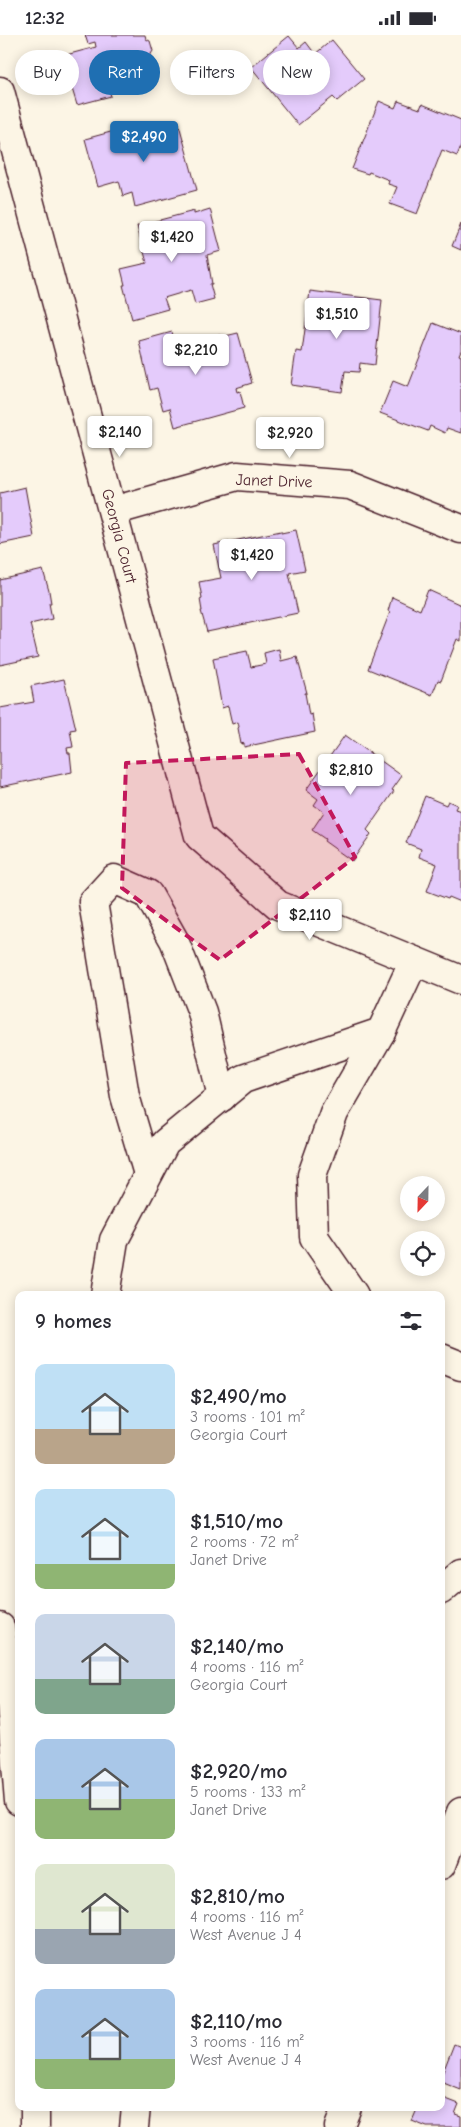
<!DOCTYPE html>
<meta charset="utf-8">
<style>
:root{--surface:#fff;--page:#f2f2f3;--text:#2b2b33;--muted:#7c7c81;--accent:#1f6fb2}
body{margin:0;font-family:"Comic Neue",sans-serif;background:var(--page);color:var(--text);height:100vh;display:flex;flex-direction:column;font-size:19px;white-space:nowrap}
*{box-sizing:border-box;margin:0}
p{font-size:16px;color:var(--muted)}
.icon{flex:none;width:28px;height:28px;fill:none;stroke:currentColor;stroke-width:2;stroke-linecap:round;stroke-linejoin:round}
.map{position:relative;flex:1;overflow:hidden}
.details{position:absolute;left:15px;top:1256px;width:430px;height:820px;display:flex;flex-direction:column;background:var(--surface);border-radius:10px;box-shadow:0 2px 12px #0003}
.details>*{flex:none}
.top-card{position:absolute;left:15px;top:15px;width:431px;height:45px;display:flex;gap:10px}
.needle{width:32px;rotate:202deg}
.controls{position:absolute;left:400px;top:1141px;display:grid;gap:10px}
.controls a{display:grid;place-items:center;width:45px;height:45px;border-radius:50%;background:var(--surface);box-shadow:0 2px 12px #0003;font-size:25px}
.price{position:absolute;translate:-50% -42px;padding:0 11px;border-radius:5px;background:#fff;color:#222;font-size:16px;line-height:32px;filter:drop-shadow(0 1px 2px #0008)}
.price::after{content:'';position:absolute;left:50%;top:30px;width:15px;height:11px;margin-left:-8px;background:inherit;clip-path:polygon(0 0,100% 0,50% 100%)}
.price.selected{background:var(--accent);color:#fff}
ul{padding:0;list-style:none}
li{display:flex;align-items:center;gap:15px;height:125px;padding:0 20px}
li span{display:grid;place-items:center;flex:none;width:140px;height:100px;border-radius:10px;color:#555}
li>.icon{margin-inline-start:auto}
span .icon{width:60px;height:60px;fill:#fffc;stroke-width:1}
li b{font-size:21px}
h2{display:flex;justify-content:space-between;align-items:center;height:60px;padding:0 20px;font-size:21px}
.chip{padding:0 18px;border-radius:22px;background:var(--surface);box-shadow:0 2px 12px #0003;font-size:18px;line-height:45px}
.chip.selected{background:var(--accent);color:#fff}
.status{display:flex;justify-content:space-between;align-items:center;height:35px;padding:0 25px;background:var(--surface);direction:ltr}
.status svg{height:14px;fill:currentColor}
.map>svg:first-child{display:block}
.building{fill:#e4cbfb;stroke:#4a1f2b}
.lines{fill:none;stroke-linecap:round;stroke-linejoin:round}
.minor-casing{stroke:#4a1f2b;stroke-width:31}
.highway-casing{stroke:#4a1f2b;stroke-width:31}
.minor{stroke:#fcf5e5;stroke-width:28}
.highway{stroke:#fcf5e5;stroke-width:28}
.marked{fill:#c2185b;fill-opacity:0.2;stroke:#c2185b;stroke-width:4;stroke-dasharray:10 6;stroke-linejoin:round}
.labels{text-anchor:middle;dominant-baseline:central;stroke-width:5;stroke-linejoin:round;paint-order:stroke}
.street-label{font-size:16px;fill:#4a1f2b;stroke:#fcf5e5}
</style>
<div class="status"><b>12:32</b><svg viewBox="0 0 49 12"><path d="M0 12V9h3v3zM5 12V6h3v6zM10 12V3h3v9zM15 12V0h3v12zM26 1h20v11H26zM47 4h2v5h-2z"/></svg></div>
<div class="map">
<svg width="461" height="2092" viewBox="0 0 461 2092">
<rect width="100%" height="100%" fill="#fcf5e5"/>
<filter id="ink" filterUnits="userSpaceOnUse"><feTurbulence type="fractalNoise" baseFrequency=".02" numOctaves="2"/><feDisplacementMap in="SourceGraphic" scale="10" xChannelSelector="R" yChannelSelector="G"/><feConvolveMatrix kernelMatrix="1 2 1 2 8 2 1 2 1" color-interpolation-filters="sRGB"/></filter>
<g filter="url(#ink)">
<g class="building">
<path d="M85,0h60l1,4 4,2 3,10 -2,3 4,17 -48,13 4,12 -34,9 -15,-49 34,-9 -1,-5 -7,2z"/>
<path d="M289,1l10,12 7,-6 9,12 17,-14 32,39 -27,22 -4,-4 -35,28 -47,-58z"/>
<path d="M379,66l16,7 3,-7 22,8 2,-5 39,16v26l-4,10 -15,-6 -25,64 -27,-10 7,-17 -9,-3 1,-4 -20,-8 -1,2 -16,-5z"/>
<path d="M178,86l19,69 -62,17 -3,-14 -9,3 -4,-15 -21,6 -13,-48 33,-9 1,5 44,-12 1,3z"/>
<path d="M210,174l11,42 -14,4 5,29h-2l4,15 -19,5 -4,-14 -27,8 4,11 -36,10 -9,-34h2l-4,-16 26,-6 -10,-37 57,-15v3z"/>
<path d="M461,189v26l-9,-4z"/>
<path d="M310,256l72,9 -7,65 -15,-2 -1,9 -14,-1 -3,21 -51,-7 5,-34 6,1z"/>
<path d="M433,288l28,11v16l-2,5 2,1v77l-14,-5 -2,5 -15,-7 -2,5 -48,-18 13,-32 15,6z"/>
<path d="M172,297l4,15 44,-12 1,2 17,-4 14,50 -16,5 1,4 3,-1 4,17 -69,19 -5,-19 -7,2 -6,-22 -7,2 -11,-49z"/>
<path d="M25,452l9,50 -34,7v-51z"/>
<path d="M296,495l9,40 -16,3 9,40 -91,19 -6,-21h1l-2,-12 2,-1 -3,-16 22,-4 -7,-33 67,-14v2z"/>
<path d="M43,535l6,21 2,12h-2l3,16 -22,5 8,33 -38,8v-85z"/>
<path d="M428,555l33,15v36l-4,-2 -16,42 -3,-1 -6,15 -64,-26 22,-57 -2,-1 4,-14 28,13z"/>
<path d="M279,614l2,12 16,-4 10,36h-2l4,22 3,-1 3,18 -71,15v-4l-3,1 -3,-16 1,-1 -1,-5 -6,2 -4,-18 -6,2 -9,-50 34,-7 4,16 15,-3 -2,-11z"/>
<path d="M64,644l12,50 -6,1 3,17 -6,1 1,5h2l2,19 -72,15v-79l34,-6 -3,-16z"/>
<path d="M345,700l57,41 -10,14 2,1 -27,39 4,4 -19,27 -28,-20 1,-2 -13,-9 12,-18 -10,-7 4,-6 -12,-9z"/>
<path d="M425,761l21,9 2,-4 9,4 -2,4 6,2v91l-12,-5 -1,2 -21,-8 10,-27 -18,-7 2,-8 -15,-6z"/>
<path d="M454,2009l7,3v43l-20,-8v-5z"/>
<path d="M441,2062l18,7 -4,10 6,2v11h-34l-15,-6 6,-14h23z"/>
</g>
<g class="lines">
<g class="minor-casing">
<g id="minor">
<path d="M0,56l199,745 79,69 183,75"/>
<path d="M113,476l124,-35 113,9 111,44"/>
<path d="M148,1139l-23,-78 -32,-194 21,-23 34,15 26,46 28,72 20,85"/>
<path d="M105,1260l9,-55 51,-97 78,-64 138,-47 33,-71"/>
<path d="M354,1260l-40,-58 -2,-62 22,-62 47,-81"/>
<path d="M441,1323l20,8"/>
<path d="M441,1555l20,-17"/>
<path d="M441,1830l20,-53"/>
<path d="M134,2092l2,-20"/>
<path d="M339,2092l8,-20"/>
</g>
</g>
<g class="highway-casing">
<g id="highway">
<path d="M0,1592l10,64 9,110"/>
<path d="M35,2072v20"/>
</g>
</g>
<use href="#minor" class="minor"/>
<use href="#highway" class="highway"/>
</g>
</g>
<path class="marked" d="M299,719l56,103 -135,103 -98,-72 4,-125z"/>
<g class="labels">
<g class="street-label">
<text transform="translate(274 446) rotate(2)">Janet Drive</text>
<text transform="translate(119 501) rotate(75)">Georgia Court</text>
</g>
</g>
</svg>
<div class="controls">
<a><svg class="needle" viewBox="-14 -14 28 28"><path d="M0-13l5 13h-10z" fill="#e53935"/><path d="M0 13l5-13h-10z" fill="#7c7c81"/></svg></a>
<a><svg class="icon" aria-label="locate" viewBox="0 0 24 24"><circle cx="12" cy="12" r="6"/><path d="M12 2v4M12 18v4M2 12h4M18 12h4"/></svg></a>
</div>
<b class="price selected" style="left:144px;top:128px">$2,490</b>
<b class="price" style="left:172px;top:228px">$1,420</b>
<b class="price" style="left:337px;top:305px">$1,510</b>
<b class="price" style="left:196px;top:341px">$2,210</b>
<b class="price" style="left:120px;top:423px">$2,140</b>
<b class="price" style="left:290px;top:424px">$2,920</b>
<b class="price" style="left:252px;top:546px">$1,420</b>
<b class="price" style="left:351px;top:761px">$2,810</b>
<b class="price" style="left:310px;top:906px">$2,110</b>
<div class="top-card">
<a class="chip">Buy</a>
<a class="chip selected">Rent</a>
<a class="chip">Filters</a>
<a class="chip">New</a>
</div>
<section class="details">
<h2>9 homes<svg class="icon" aria-label="filters" viewBox="0 0 24 24"><path d="M4 7h16M4 17h16"/><circle cx="9" cy="7" r="2"/><circle cx="15" cy="17" r="2"/></svg></h2>
<ul>
<li><span style="background:linear-gradient(#bfe0f5 65%,#b9a48a 0)"><svg class="icon" aria-label="home" viewBox="0 0 24 24"><path d="M3 11l9-7 9 7M6 9v11h12V9"/></svg></span><div><b>$2,490/mo</b><p>3 rooms · 101 m²</p><p>Georgia Court</p></div></li>
<li><span style="background:linear-gradient(#bfe0f5 75%,#8fb573 0)"><svg class="icon" aria-label="home" viewBox="0 0 24 24"><path d="M3 11l9-7 9 7M6 9v11h12V9"/></svg></span><div><b>$1,510/mo</b><p>2 rooms · 72 m²</p><p>Janet Drive</p></div></li>
<li><span style="background:linear-gradient(#c9d6e8 65%,#7fa58c 0)"><svg class="icon" aria-label="home" viewBox="0 0 24 24"><path d="M3 11l9-7 9 7M6 9v11h12V9"/></svg></span><div><b>$2,140/mo</b><p>4 rooms · 116 m²</p><p>Georgia Court</p></div></li>
<li><span style="background:linear-gradient(#a9c7e8 60%,#8fb573 0)"><svg class="icon" aria-label="home" viewBox="0 0 24 24"><path d="M3 11l9-7 9 7M6 9v11h12V9"/></svg></span><div><b>$2,920/mo</b><p>5 rooms · 133 m²</p><p>Janet Drive</p></div></li>
<li><span style="background:linear-gradient(#dfe7d0 65%,#9aa5b1 0)"><svg class="icon" aria-label="home" viewBox="0 0 24 24"><path d="M3 11l9-7 9 7M6 9v11h12V9"/></svg></span><div><b>$2,810/mo</b><p>4 rooms · 116 m²</p><p>West Avenue J 4</p></div></li>
<li><span style="background:linear-gradient(#a9c7e8 70%,#8fb573 0)"><svg class="icon" aria-label="home" viewBox="0 0 24 24"><path d="M3 11l9-7 9 7M6 9v11h12V9"/></svg></span><div><b>$2,110/mo</b><p>3 rooms · 116 m²</p><p>West Avenue J 4</p></div></li>
</ul>
</section>
</div>
